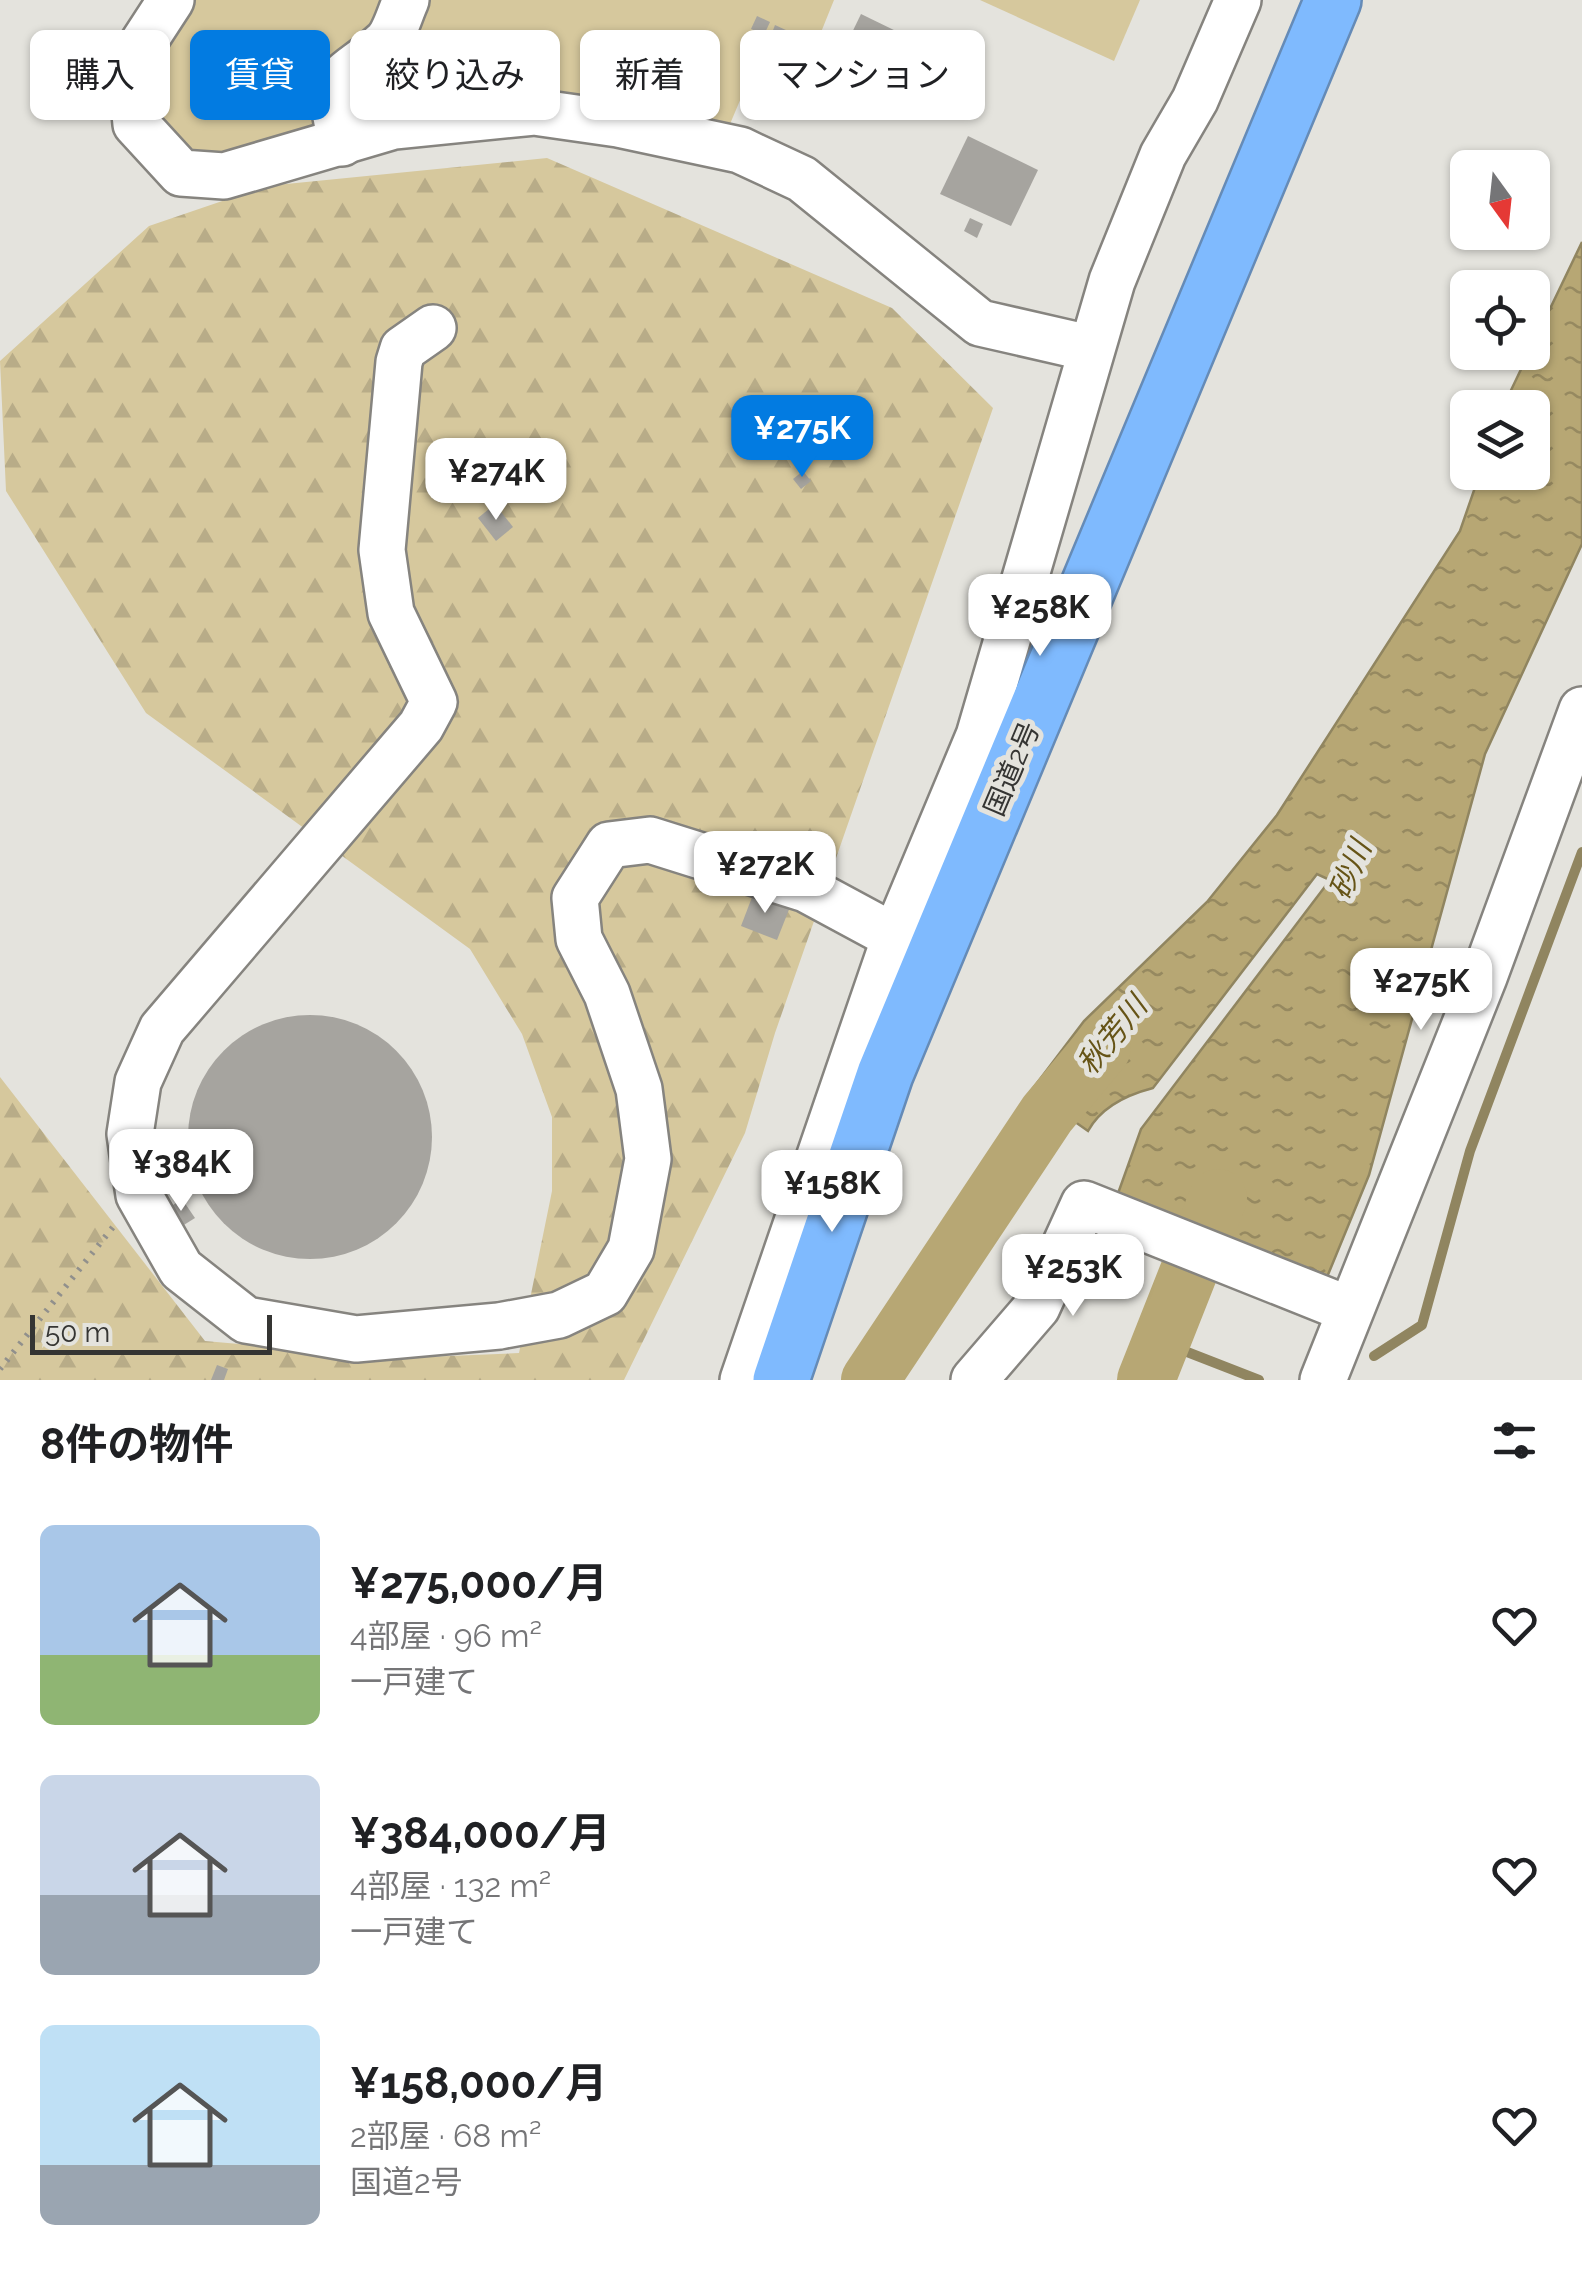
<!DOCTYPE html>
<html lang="ja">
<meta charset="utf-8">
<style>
:root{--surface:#fff;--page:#f2f2f2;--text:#202124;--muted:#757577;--accent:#027be1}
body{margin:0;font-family:Raleway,"Noto Sans JP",sans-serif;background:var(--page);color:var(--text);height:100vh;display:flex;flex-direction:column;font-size:38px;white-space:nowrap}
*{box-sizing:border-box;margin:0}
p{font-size:32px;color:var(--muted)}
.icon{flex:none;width:55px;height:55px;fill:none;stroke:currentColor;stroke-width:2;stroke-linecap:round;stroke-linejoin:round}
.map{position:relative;height:1380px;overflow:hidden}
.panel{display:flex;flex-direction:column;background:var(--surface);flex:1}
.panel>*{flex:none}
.hud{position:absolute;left:30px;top:30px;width:1000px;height:90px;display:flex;gap:20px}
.needle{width:65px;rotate:165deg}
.controls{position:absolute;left:1450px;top:150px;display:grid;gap:20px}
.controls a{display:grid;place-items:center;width:100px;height:100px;border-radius:15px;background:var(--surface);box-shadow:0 2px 8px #0004;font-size:50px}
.scale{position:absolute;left:30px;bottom:25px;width:242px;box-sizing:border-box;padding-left:10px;border:5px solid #353533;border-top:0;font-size:28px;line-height:35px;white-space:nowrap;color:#353533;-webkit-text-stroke:8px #e4e3dd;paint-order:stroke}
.price{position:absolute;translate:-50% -85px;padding:0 22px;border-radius:20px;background:#fff;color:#222;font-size:32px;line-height:65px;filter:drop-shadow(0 2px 5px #0008)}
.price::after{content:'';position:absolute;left:50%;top:60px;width:30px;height:22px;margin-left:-15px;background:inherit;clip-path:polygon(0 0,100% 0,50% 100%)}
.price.current{background:var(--accent);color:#fff}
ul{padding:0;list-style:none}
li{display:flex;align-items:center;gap:30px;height:250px;padding:0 40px}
li span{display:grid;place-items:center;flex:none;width:280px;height:200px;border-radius:15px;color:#555}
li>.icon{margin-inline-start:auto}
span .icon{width:120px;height:120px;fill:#fffc;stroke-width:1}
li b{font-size:42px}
h2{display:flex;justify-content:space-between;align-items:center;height:120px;padding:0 40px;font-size:42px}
.tag{padding:0 35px;border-radius:15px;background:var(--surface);box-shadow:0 2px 8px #0004;font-size:35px;line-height:90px}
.tag.current{background:var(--accent);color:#fff}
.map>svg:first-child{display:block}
.forest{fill:url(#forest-firs)}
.park{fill:#d6c89d}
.water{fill:url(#water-ripples);stroke:#908560;stroke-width:2.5}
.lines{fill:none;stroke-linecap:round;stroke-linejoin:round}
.stream{stroke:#908560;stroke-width:10}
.river{stroke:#b7a774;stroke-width:58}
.building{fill:#a6a49f}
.minor-casing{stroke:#86847f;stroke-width:50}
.highway-casing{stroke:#658bb7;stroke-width:60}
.path{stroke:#91908c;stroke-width:6;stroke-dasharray:2.5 8;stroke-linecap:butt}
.minor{stroke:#fff;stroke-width:45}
.highway{stroke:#7fbafe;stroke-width:55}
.labels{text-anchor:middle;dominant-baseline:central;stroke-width:10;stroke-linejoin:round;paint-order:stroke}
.street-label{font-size:28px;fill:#353533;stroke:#e4e3dd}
.water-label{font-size:30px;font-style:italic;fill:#665417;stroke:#e4e3dd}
</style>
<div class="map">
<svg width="1582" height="1380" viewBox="0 0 1582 1380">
<defs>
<pattern id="forest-firs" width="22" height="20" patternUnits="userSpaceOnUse" patternTransform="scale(2.5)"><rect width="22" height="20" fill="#d6c89d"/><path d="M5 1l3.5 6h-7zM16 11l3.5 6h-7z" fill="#b8ac88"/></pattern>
<pattern id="water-ripples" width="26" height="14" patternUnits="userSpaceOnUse" patternTransform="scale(2.5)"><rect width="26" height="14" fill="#b7a774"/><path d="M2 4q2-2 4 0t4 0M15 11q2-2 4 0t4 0" fill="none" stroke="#968960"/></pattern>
</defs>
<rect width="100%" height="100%" fill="#e4e3dd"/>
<path class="forest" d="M547,158l345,150 101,100 -218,625 -30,100 -121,247h-624v-303l205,264 196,17 118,-5 33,-162v-74l-30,-83 -52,-85 -324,-236 -140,-222 -6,-130 149,-135 117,-40z"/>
<g class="park">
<path d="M195,0h639l-25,62 -46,-16 -33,78 -197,-32 -93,6 -215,62 -50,-17 -27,-30 -2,-33 17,-46z"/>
<path d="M980,0h160l-26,61z"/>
</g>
<path class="water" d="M1582,242v302l-97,210 -116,421 -44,107 -209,-83 25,-70 189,-249 -13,-6 -164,214c-27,7 -52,19 -65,43l-57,-40 53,-70 123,-119 70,-87 183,-284 20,-58 52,-1v-64l-29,-1z"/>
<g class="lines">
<g class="stream">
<path d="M1164,1343l95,37"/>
<path d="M1374,1356l48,-31 48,-174 112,-299"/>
</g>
<g class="river">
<path d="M870,1380l177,-266 55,-66"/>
<path d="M1146,1380l72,-182"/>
</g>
</g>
<g class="building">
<path d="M861,14l39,19 -27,65 -43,-20z"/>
<path d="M757,16l13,6 -6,13 -13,-6z"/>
<path d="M775,25l13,6 -5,13 -13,-6z"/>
<path d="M968,136l70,34 -27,56 -71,-32z"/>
<path d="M970,218l13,6 -6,14 -13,-7z"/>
<path d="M803,471l8,10 -10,8 -8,-10z"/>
<path d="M495,504l18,23 -17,14 -18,-23z"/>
<path d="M754,892l36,15 -13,33 -36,-14z"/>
<circle cx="310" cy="1137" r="122"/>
<path d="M182,1199l13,19 -16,10 -12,-19z"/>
<path d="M217,1365l11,4 -4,11h-13z"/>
</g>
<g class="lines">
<g class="minor-casing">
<g id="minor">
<path d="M171,0l-41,63 6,61 45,49 43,3 170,-50 140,-14 84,12 122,26 62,29 178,144 109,25"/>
<path d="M342,143c-19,-73 -3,-58 44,-101 9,-9 14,-29 20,-42"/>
<path d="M433,328l-30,21 -4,13 -17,188 9,63 43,89 -13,24 -259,303 -24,53 -8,52 9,61 42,74 65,51 110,19 143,-13 60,-11 46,-22 26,-44 17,-90 -9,-70 -32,-95 -28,-55 -4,-41 34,-53 41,-5 156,49 89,48"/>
<path d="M743,1380l152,-443 84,-201 133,-455 51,-126 32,-55 43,-100"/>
<path d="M974,1380l63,-73 47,-103 266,106"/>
<path d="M1323,1380l161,-403 98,-267"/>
</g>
</g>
<g class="highway-casing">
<path id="highway" d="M781,1380l104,-306 448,-1074"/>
</g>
<path class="path" d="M0,1369l113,-142"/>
<use href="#minor" class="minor"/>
<use href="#highway" class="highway"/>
</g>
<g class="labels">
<g class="street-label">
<text transform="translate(1012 769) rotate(-67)">国道2号</text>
</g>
<g class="water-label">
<text transform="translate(1350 870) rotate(-67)">砂川</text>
<text transform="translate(1112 1035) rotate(-51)">秋芳川</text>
</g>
</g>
</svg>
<div class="controls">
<a><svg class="needle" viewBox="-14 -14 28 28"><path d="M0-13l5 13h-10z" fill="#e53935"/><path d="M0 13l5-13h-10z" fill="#757577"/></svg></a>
<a><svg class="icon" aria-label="locate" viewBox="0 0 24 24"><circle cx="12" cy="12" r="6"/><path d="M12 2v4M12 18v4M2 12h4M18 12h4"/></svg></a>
<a><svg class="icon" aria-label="layers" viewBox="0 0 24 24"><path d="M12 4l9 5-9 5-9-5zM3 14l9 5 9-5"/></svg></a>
</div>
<div class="scale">50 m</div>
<b class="price current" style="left:802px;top:480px">¥275K</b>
<b class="price" style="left:496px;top:523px">¥274K</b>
<b class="price" style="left:1040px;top:659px">¥258K</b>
<b class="price" style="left:765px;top:916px">¥272K</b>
<b class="price" style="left:1421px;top:1033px">¥275K</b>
<b class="price" style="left:181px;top:1214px">¥384K</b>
<b class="price" style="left:832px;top:1235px">¥158K</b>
<b class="price" style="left:1073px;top:1319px">¥253K</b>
<div class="hud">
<a class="tag">購入</a>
<a class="tag current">賃貸</a>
<a class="tag">絞り込み</a>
<a class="tag">新着</a>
<a class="tag">マンション</a>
</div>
</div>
<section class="panel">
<h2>8件の物件<svg class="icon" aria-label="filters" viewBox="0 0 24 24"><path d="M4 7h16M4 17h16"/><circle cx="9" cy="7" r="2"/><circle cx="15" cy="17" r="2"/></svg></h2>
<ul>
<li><span style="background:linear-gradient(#a9c7e8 65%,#8fb573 0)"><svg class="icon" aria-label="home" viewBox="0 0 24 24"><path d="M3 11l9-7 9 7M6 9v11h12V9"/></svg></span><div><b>¥275,000/月</b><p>4部屋 · 96 m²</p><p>一戸建て</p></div><svg class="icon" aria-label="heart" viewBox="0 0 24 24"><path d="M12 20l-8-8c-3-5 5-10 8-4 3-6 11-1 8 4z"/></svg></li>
<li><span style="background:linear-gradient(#c9d6e8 60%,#9aa5b1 0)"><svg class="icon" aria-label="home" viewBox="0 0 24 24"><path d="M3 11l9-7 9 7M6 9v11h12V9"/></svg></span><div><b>¥384,000/月</b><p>4部屋 · 132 m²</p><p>一戸建て</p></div><svg class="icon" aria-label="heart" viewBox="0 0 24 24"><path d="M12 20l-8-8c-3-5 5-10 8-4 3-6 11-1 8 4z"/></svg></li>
<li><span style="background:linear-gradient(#bfe0f5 70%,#9aa5b1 0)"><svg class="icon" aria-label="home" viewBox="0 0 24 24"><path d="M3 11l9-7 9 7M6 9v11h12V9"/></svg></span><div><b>¥158,000/月</b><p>2部屋 · 68 m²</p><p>国道2号</p></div><svg class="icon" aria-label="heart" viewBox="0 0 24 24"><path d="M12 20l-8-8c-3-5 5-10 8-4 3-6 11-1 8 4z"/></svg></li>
</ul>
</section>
